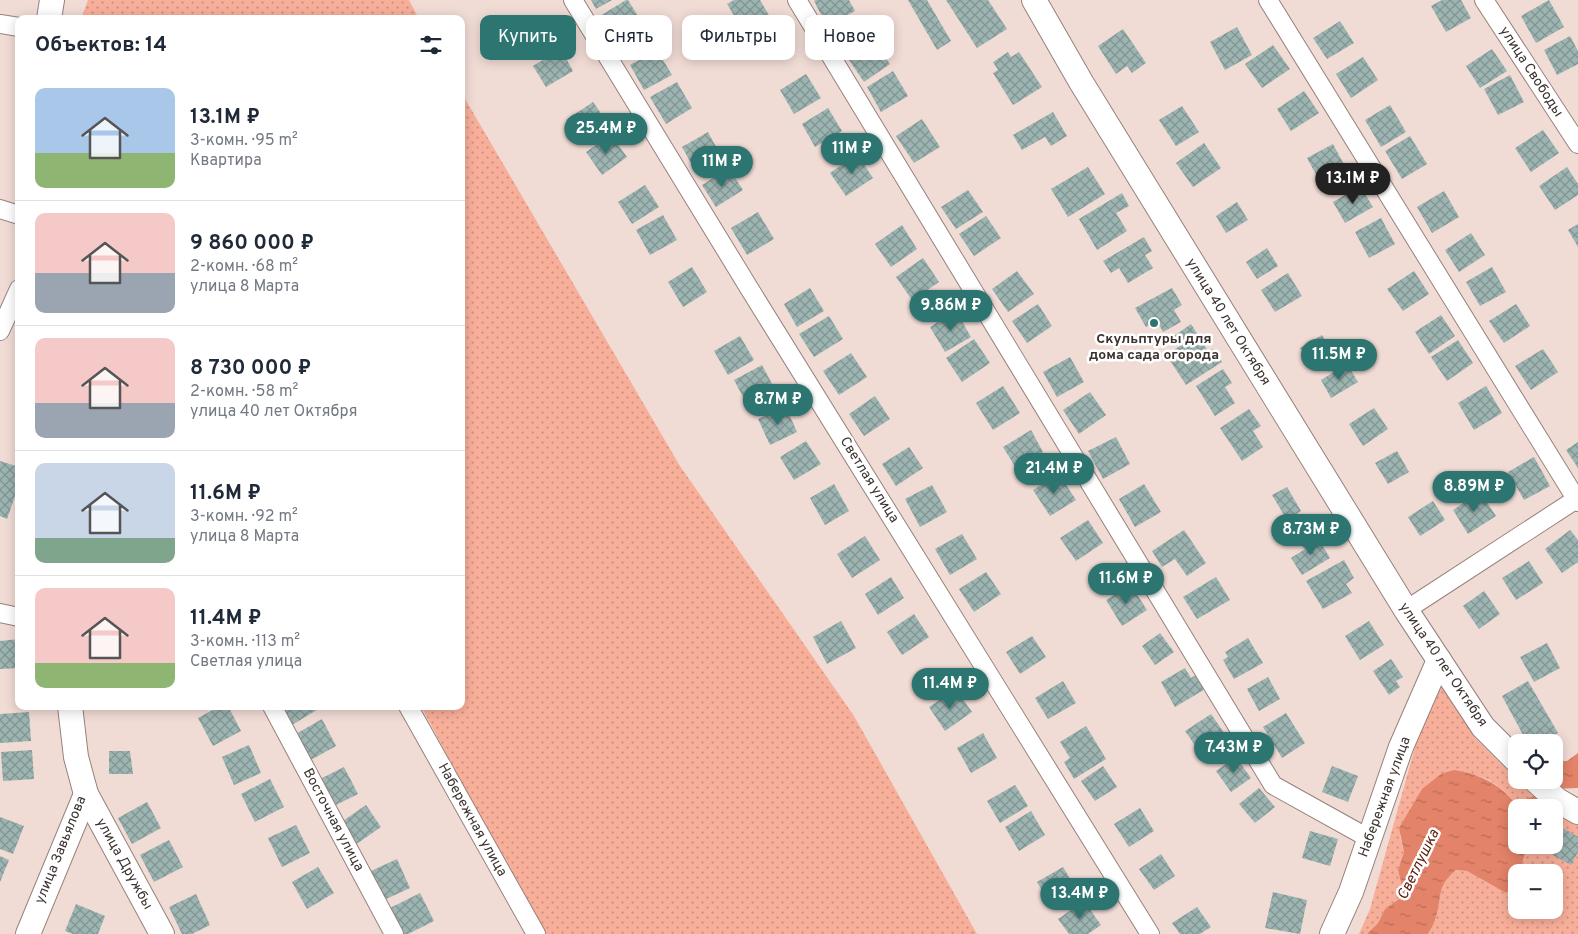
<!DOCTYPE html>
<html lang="ru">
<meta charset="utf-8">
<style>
:root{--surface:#fff;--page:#f2f2f3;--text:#1f2937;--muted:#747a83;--line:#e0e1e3;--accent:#2c7571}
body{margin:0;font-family:Overpass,sans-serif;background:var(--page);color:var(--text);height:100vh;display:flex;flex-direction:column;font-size:19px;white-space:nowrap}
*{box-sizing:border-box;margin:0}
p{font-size:16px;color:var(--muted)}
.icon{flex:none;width:28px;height:28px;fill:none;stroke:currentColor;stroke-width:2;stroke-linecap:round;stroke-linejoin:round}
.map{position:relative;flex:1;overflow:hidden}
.drawer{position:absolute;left:15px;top:15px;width:450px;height:695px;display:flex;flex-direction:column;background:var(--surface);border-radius:10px;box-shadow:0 2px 12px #0003}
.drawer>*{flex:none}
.top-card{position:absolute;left:480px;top:15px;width:475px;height:45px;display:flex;gap:10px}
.controls{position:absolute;left:1508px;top:734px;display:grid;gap:10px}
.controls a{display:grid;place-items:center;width:55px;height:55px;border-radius:10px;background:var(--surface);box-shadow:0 2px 12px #0003;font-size:25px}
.price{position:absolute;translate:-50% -42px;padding:0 11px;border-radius:18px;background:var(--accent);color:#fff;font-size:16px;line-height:32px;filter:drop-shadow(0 1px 2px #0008)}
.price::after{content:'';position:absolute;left:50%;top:30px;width:15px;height:11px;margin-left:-8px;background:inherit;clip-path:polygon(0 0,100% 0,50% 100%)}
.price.on{background:#222;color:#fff}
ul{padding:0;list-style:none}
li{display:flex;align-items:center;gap:15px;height:125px;padding:0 20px}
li+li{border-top:1px solid var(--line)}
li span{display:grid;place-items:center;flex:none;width:140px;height:100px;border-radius:10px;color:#555}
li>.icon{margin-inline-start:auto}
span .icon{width:60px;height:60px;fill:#fffc;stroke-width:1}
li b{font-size:21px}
h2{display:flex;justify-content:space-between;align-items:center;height:60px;padding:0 20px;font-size:21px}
.tag{padding:0 18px;border-radius:10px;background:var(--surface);box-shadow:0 2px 12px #0003;font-size:18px;line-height:45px}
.tag.on{background:var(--accent);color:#fff}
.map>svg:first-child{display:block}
.green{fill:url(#green-dots)}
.water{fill:url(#water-ripples)}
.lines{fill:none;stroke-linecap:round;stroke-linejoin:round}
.stream{stroke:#e38369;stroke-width:4.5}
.building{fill:url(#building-cross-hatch)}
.street-casing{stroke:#96827c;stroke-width:20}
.secondary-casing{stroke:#96827c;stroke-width:26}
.street{stroke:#fff;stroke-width:18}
.secondary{stroke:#fff;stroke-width:24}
.poi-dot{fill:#2c7571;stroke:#fff;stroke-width:2}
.labels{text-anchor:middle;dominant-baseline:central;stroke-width:5;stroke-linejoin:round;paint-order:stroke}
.street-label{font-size:14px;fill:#3b3330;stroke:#fff}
.poi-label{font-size:14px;font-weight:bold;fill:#3b3330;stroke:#fff}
.water-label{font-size:15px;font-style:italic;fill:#602312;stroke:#fff}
</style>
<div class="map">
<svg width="1578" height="934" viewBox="0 0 1578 934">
<defs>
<pattern id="green-dots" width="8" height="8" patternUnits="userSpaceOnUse" patternTransform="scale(1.25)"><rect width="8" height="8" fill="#f8af9a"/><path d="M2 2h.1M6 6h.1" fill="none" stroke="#ca8f7e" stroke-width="1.8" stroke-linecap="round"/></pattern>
<pattern id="water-ripples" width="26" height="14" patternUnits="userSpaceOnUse" patternTransform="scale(1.25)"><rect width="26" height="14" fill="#e38369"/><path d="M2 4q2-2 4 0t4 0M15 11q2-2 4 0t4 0" fill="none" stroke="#b96c57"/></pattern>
<pattern id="building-cross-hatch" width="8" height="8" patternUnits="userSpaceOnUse" patternTransform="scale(1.25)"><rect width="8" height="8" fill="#9db5b2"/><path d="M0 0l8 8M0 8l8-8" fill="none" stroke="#819491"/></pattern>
</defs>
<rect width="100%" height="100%" fill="#f1dbd5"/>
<g class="green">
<path d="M88,0h321l10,19h-338z"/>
<path d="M461,92l219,374 174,250 123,218h-436l-120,-228h40z"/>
<path d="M1439,682l36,56 70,69h-27c-8,-11 -27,-31 -43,-31 -14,1 -39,9 -53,13l-12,21 -10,26 4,16 -6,18 5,20 -1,7 -17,12 -7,14 -11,11h-8l11,-25 52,-187z"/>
<path d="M1556,811l22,12v111h-150c2,-4 6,-9 7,-14 8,-23 0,-33 21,-50l11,1 39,22 8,-7 2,-5v29h38v-38h-35l9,-27h26v-32z"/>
</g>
<g class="water">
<path d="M1578,753v35l-24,1 -6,-9h6v-19h13z"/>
<path d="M1454,770c28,5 47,14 64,37l-2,1v37h12l-9,27h-3l-1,14 -9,7 -39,-22 -11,-1c-21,17 -13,28 -21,50 -1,5 -5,10 -7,14h-61l11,-11 7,-14 17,-12 1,-7 -5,-20 6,-18 -5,-24 23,-39 19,-15z"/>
</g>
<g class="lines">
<path class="stream" d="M1513,807l27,-11"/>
</g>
<g class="building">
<path d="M591,0h21l-16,9z"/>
<path d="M626,0h2l13,21 -26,17 -15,-22z"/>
<path d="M734,0h26l10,17 -26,15 -17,-28z"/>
<path d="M816,0h33l6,11 -28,15 -13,-25z"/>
<path d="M908,0h19l24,41 -14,9z"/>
<path d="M946,0h42l19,29 -30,19z"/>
<path d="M1442,0h19l10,18 -25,14 -15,-26z"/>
<path d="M1549,0l15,27 -28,16 -15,-27z"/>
<path d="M541,16l15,23 -28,18 -15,-23z"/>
<path d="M771,18l17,24 -25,18 -18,-24z"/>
<path d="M1340,21l14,22 -27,16 -14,-21z"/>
<path d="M1237,27l15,28 -27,15 -15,-28z"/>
<path d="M1123,29l23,34 -14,10 -5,-7 -11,8 -18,-28z"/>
<path d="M1570,36l8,15v13l-21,11 -13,-25z"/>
<path d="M875,42l15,22 -26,18 -15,-22z"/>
<path d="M1273,45l17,24 -28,19 -17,-24z"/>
<path d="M561,49l12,22 -27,16 -13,-21z"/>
<path d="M1492,49l15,22 -27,17 -14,-22z"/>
<path d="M657,50l15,25 -28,15 -14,-25z"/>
<path d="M1008,52l3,5 8,-5 23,35 -29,18 -20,-32 5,-3 -5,-8z"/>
<path d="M1363,57l15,23 -27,18 -15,-24z"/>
<path d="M893,71l15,25 -27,16 -14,-25z"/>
<path d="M806,74l15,24 -27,16 -14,-24z"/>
<path d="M1510,75l14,27 -26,13 -14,-26z"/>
<path d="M677,82l15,26 -26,16 -16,-27z"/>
<path d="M1304,91l15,22 -28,18 -14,-22z"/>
<path d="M593,102l16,23 -27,19 -16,-24z"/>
<path d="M1390,105l16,27 -25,15 -16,-27z"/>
<path d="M1182,106l17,26 -23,14 -17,-26z"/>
<path d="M828,108l14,23 -27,16 -13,-23z"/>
<path d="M1053,112l14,24 -16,10 -6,-9 -23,13 -9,-15z"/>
<path d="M922,119l18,28 -26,16 -18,-27z"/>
<path d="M1543,130l16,23 -28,19 -16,-24z"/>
<path d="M708,132l14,26 -26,14 -14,-25z"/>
<path d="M611,135l16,22 -25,18 -16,-23z"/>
<path d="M1410,136l17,28 -25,15 -17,-28z"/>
<path d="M1204,143l17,25 -28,19 -17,-24z"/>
<path d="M1333,144l14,26 -26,14 -14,-26z"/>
<path d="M857,154l16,24 -27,18 -16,-23z"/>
<path d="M1088,167l17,27 -37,23 -17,-28z"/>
<path d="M1567,167l11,17v11l-23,15 -16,-24z"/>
<path d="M729,168l14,22 -27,17 -14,-22z"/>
<path d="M645,185l14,22 -27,17 -14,-22z"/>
<path d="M1360,186l13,21 -28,16 -12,-21z"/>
<path d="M968,190l15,22 -27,17 -15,-22z"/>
<path d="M1444,191l15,26 -27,16 -15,-26z"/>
<path d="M1122,193l7,13 -13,7 11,18 -30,19 -18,-31z"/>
<path d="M1237,202l11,18 -22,13 -10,-17z"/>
<path d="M758,212l16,27 -27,16 -16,-27z"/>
<path d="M663,215l14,25 -27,15 -14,-25z"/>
<path d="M986,216l15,22 -27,18 -15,-22z"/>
<path d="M1381,218l14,26 -26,14 -14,-26z"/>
<path d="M1578,224v23l-10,-17z"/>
<path d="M902,225l15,24 -26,18 -16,-23z"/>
<path d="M1471,233l14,22 -26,17 -14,-22z"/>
<path d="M1144,237l8,14 -7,4 8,13 -25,15 -9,-15 -8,5 -8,-12z"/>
<path d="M1267,248l11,18 -21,13 -11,-17z"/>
<path d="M923,258l16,24 -27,18 -16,-23z"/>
<path d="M692,267l15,25 -24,15 -15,-25z"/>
<path d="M1492,267l14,25 -26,14 -14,-24z"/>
<path d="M1017,271l17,23 -26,18 -16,-23z"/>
<path d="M1414,271l15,23 -26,17 -16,-22z"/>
<path d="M1288,273l14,23 -27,16 -14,-22z"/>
<path d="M810,288l14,23 -27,16 -13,-23z"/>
<path d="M1172,288l10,17 -8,5 7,12 -18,10 -6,-11 -11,6 -11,-19z"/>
<path d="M1038,304l14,22 -25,17 -15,-22z"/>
<path d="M1516,304l14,22 -26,17 -15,-22z"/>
<path d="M956,311l15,26 -26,15 -15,-25z"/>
<path d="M1441,315l14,21 -26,18 -14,-22z"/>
<path d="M829,316l14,23 -29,18 -15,-23z"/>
<path d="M1191,324l17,27 5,-2 9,13 -36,23 -17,-26 4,-3 -3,-4 10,-6 -6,-10z"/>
<path d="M1322,335l9,15 -21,13 -10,-15z"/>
<path d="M740,336l14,24 -26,15 -14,-24z"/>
<path d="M974,339l16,24 -28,19 -16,-24z"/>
<path d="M1458,340l15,23 -26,18 -16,-24z"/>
<path d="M1543,349l15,23 -27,18 -16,-24z"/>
<path d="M851,353l16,24 -28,18 -16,-24z"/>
<path d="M1070,357l14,25 -27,15 -14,-25z"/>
<path d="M1347,364l11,18 -27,16 -10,-18z"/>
<path d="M762,365l15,28 -28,15 -15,-28z"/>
<path d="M1223,369l9,14 -7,4 10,16 -20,13 -19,-30z"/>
<path d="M1003,386l17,27 -27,17 -17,-27z"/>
<path d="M1486,386l16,27 -28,17 -16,-27z"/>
<path d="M1090,392l16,23 -27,19 -16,-24z"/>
<path d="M875,396l15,23 -26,17 -15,-22z"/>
<path d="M786,407l11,25 -27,13 -12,-26z"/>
<path d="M1374,408l14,21 -25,17 -14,-22z"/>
<path d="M1249,409l12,17 -8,5 10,16 -21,14 -22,-33z"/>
<path d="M1031,430l12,22 -27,16 -13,-21z"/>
<path d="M1116,437l14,27 -27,15 -15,-28z"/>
<path d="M806,441l15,23 -27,16 -14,-23z"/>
<path d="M1578,442v26l-12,-18z"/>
<path d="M909,447l14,21 -27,18 -14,-22z"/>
<path d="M1397,451l12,21 -21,12 -13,-21z"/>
<path d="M1534,457l16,29 -26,14 -16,-28z"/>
<path d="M0,461l19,6v18l-12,34 -7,-3z"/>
<path d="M1059,474l17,26 -26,16 -17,-26z"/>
<path d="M834,484l15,27 -24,14 -15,-27z"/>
<path d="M1144,484l17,28 -26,15 -16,-28z"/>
<path d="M932,485l15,27 -27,15 -15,-28z"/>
<path d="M1287,487l14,24 -14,9 -15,-25z"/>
<path d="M1480,492l16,24 -28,18 -15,-24z"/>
<path d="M1433,501l12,19 -25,16 -12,-19z"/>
<path d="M1088,520l15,23 -27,18 -16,-23z"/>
<path d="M1184,530l22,33 -19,13 -12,-17 -13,8 -10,-16z"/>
<path d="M1570,530l8,10v22l-16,11 -17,-24z"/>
<path d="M962,534l15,25 -27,16 -15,-26z"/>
<path d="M1316,535l14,23 -28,17 -11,-17 14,-9 -4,-5z"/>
<path d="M865,536l15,24 -28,18 -15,-24z"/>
<path d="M1344,560l10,18 -8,6 6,9 -29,16 -17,-28z"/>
<path d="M1529,561l14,22 -27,17 -14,-22z"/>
<path d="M986,572l15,22 -27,18 -15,-23z"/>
<path d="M891,577l13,21 -26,17 -13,-21z"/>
<path d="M1216,577l14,23 -33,19 -14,-22z"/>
<path d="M1131,585l16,25 -25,16 -16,-26z"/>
<path d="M1484,591l16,23 -21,15 -16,-23z"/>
<path d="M914,614l15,23 -27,18 -15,-23z"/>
<path d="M841,621l15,27 -29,16 -14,-27z"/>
<path d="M1369,621l15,24 -24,15 -15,-24z"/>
<path d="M1160,633l14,19 -19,13 -13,-19z"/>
<path d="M1032,636l14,21 -26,17 -14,-22z"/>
<path d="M1248,638l15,25 -29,16 -11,-19 5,-3 -3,-5z"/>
<path d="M19,639v29l-19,1v-28z"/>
<path d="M1547,643l13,25 -26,14 -14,-25z"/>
<path d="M1391,659l12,18 -7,4 4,6 -11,8 -16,-24z"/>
<path d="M1185,668l6,10 8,-5 8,15 -32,19 -14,-25z"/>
<path d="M1268,677l12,22 -21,12 -12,-22z"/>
<path d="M1063,681l13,22 -28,16 -13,-21z"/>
<path d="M1528,681l30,52 -16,9h-15l-25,-46z"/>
<path d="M956,689l16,23 -27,19 -16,-24z"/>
<path d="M220,706h8l13,25 -28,15 -15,-28z"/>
<path d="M281,706h38l1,2 -28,17z"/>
<path d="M29,712l2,29 -31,2v-29z"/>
<path d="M1286,713l19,30 -23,15 -19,-31z"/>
<path d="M1211,714l16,23 -26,17 -16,-23z"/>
<path d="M322,719l14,27 -27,15 -15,-26z"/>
<path d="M1086,726l20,33 -32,20 -10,-17 6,-4 -10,-16z"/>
<path d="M983,733l14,25 -26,15 -14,-25z"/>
<path d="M249,745l12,28 -27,12 -12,-28z"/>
<path d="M32,750l2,29 -31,2 -2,-29z"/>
<path d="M109,751h21l3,23h-24z"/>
<path d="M1236,757l15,21 -20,14 -15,-21z"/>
<path d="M1103,766l14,21 -22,14 -14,-20z"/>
<path d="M1332,766l26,10 -10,26 -26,-10z"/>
<path d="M344,767l14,27 -26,13 -14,-27z"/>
<path d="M270,779l14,28 -29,15 -14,-28z"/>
<path d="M1015,785l13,21 -28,17 -13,-22z"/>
<path d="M1259,788l16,19 -20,16 -16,-19z"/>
<path d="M147,802l14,26 -29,16 -14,-26z"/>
<path d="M366,805l15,22 -26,18 -15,-22z"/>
<path d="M1140,808l14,23 -25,16 -15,-23z"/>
<path d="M1031,811l14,24 -26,16 -14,-24z"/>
<path d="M0,817l24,9 -11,28 -13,-5z"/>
<path d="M296,825l14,28 -28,14 -14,-29z"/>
<path d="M1563,828l15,9v15l-7,13 -22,-12z"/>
<path d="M1310,831l28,8 -8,27 -28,-8z"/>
<path d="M169,840l14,27 -29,15 -14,-27z"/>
<path d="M1161,854l14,22 -21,14 -15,-21z"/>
<path d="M0,856l9,4 -9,22z"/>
<path d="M397,859l13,29 -26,12 -13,-29z"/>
<path d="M318,867l16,26 -27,16 -15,-27z"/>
<path d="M1063,867l16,26 -26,16 -16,-27z"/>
<path d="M1273,892l34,8 -7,34 -35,-6z"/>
<path d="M420,893l14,28 -26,13h-5l-13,-26z"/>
<path d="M196,894l14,31 -18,9h-10l-13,-27z"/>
<path d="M1084,901l17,24 -13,9h-19l-11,-15z"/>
<path d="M76,904l29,12 -7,18h-25l-8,-3z"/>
<path d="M1197,907l14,20 -11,7h-20l-8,-11z"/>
</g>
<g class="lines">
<g class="street-casing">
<g id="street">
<path d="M573,0l176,288 401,646"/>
<path d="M797,0l476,785 97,54"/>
<path d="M1268,0l310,502"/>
<path d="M1484,0l94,144"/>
<path d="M0,24l19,3"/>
<path d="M0,209l19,6"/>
<path d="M0,331l19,-42"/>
<path d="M1406,610l172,-112"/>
<path d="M0,613l19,4"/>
<path d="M272,706l122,228"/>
<path d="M408,706l128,228"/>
</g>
</g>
<g class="secondary-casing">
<g id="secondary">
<path d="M1034,0l47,82 325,528 77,117 33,33"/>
<path d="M49,19l3,-19"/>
<path d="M70,706l6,51 10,37 76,140"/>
<path d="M1535,780l22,20 21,12"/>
<path d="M28,934l58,-140"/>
<path d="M1332,934l19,-42 50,-145 38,-87"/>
</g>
</g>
<use href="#street" class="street"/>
<use href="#secondary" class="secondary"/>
</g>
<circle class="poi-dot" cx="1154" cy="323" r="5"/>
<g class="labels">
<g class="street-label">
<text transform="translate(1531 72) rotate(57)">улица Свободы</text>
<text transform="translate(1228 322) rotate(58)">улица 40 лет Октября</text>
<text transform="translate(869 480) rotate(58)">Светлая улица</text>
<text transform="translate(1443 665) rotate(56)">улица 40 лет Октября</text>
<text transform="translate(1385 797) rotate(-70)">Набережная улица</text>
<text transform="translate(333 820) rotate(62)">Восточная улица</text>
<text transform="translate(472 820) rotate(61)">Набережная улица</text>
<text transform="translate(61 850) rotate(-68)">улица Завьялова</text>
<text transform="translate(124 864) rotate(61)">улица Дружбы</text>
</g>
<g class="poi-label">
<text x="1154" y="339">Скульптуры для<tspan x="1154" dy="16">дома сада огорода</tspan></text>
</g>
<g class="water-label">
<text transform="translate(1419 865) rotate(-64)">Светлушка</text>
</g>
</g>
</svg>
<div class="controls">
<a><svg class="icon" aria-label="locate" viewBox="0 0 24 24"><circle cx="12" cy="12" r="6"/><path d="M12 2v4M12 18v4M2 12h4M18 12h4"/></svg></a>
<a>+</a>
<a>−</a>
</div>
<b class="price" style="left:606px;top:155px">25.4M ₽</b>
<b class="price" style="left:852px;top:175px">11M ₽</b>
<b class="price" style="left:722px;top:188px">11M ₽</b>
<b class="price on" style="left:1353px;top:205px">13.1M ₽</b>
<b class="price" style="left:951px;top:332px">9.86M ₽</b>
<b class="price" style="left:1339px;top:381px">11.5M ₽</b>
<b class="price" style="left:778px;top:426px">8.7M ₽</b>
<b class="price" style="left:1054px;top:495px">21.4M ₽</b>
<b class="price" style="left:1474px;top:513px">8.89M ₽</b>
<b class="price" style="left:1311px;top:556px">8.73M ₽</b>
<b class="price" style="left:1126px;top:605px">11.6M ₽</b>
<b class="price" style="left:950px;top:710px">11.4M ₽</b>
<b class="price" style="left:1234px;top:774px">7.43M ₽</b>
<b class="price" style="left:1080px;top:920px">13.4M ₽</b>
<div class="top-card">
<a class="tag on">Купить</a>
<a class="tag">Снять</a>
<a class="tag">Фильтры</a>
<a class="tag">Новое</a>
</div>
<section class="drawer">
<h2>Объектов: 14<svg class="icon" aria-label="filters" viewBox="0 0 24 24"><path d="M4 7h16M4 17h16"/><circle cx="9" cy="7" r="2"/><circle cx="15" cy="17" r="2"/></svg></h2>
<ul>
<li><span style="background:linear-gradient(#a9c7e8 65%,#8fb573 0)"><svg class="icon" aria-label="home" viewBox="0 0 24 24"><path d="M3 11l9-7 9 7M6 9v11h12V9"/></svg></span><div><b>13.1M ₽</b><p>3-комн. · 95 m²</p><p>Квартира</p></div></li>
<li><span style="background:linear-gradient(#f6c9c9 60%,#9aa5b1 0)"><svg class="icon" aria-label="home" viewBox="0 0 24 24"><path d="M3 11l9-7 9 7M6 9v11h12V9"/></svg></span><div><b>9 860 000 ₽</b><p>2-комн. · 68 m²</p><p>улица 8 Марта</p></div></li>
<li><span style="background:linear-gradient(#f6c9c9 65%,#9aa5b1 0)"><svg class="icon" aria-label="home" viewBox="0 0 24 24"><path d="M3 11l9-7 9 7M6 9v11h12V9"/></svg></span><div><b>8 730 000 ₽</b><p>2-комн. · 58 m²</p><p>улица 40 лет Октября</p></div></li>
<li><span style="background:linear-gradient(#c9d6e8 75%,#7fa58c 0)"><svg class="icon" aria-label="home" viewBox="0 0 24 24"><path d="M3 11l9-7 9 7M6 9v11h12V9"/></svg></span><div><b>11.6M ₽</b><p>3-комн. · 92 m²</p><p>улица 8 Марта</p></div></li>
<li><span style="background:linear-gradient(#f6c9c9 75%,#8fb573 0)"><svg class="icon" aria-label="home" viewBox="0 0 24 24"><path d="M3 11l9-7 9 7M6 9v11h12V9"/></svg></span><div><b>11.4M ₽</b><p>3-комн. · 113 m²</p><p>Светлая улица</p></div></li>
</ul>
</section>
</div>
